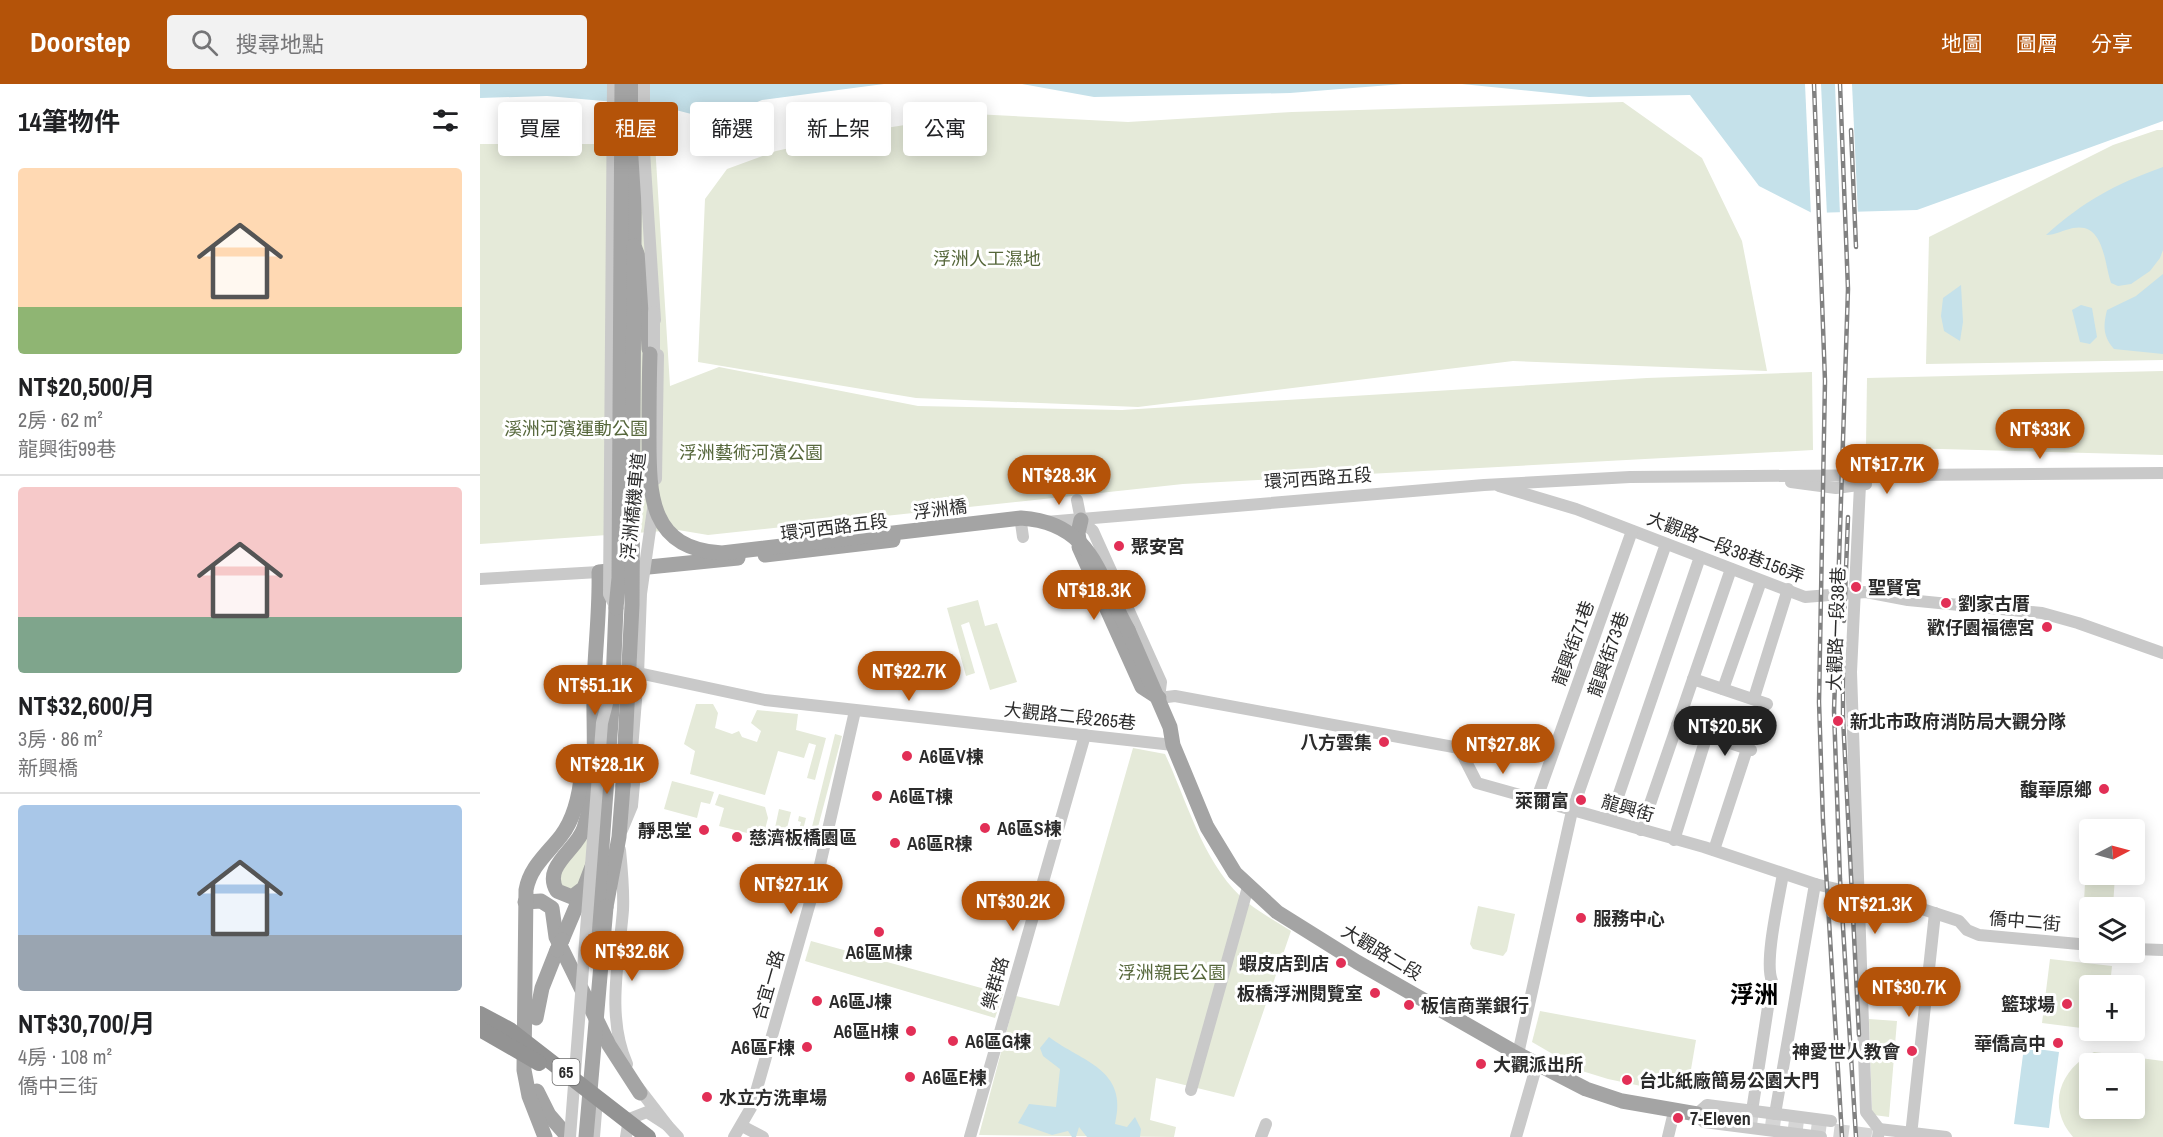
<!DOCTYPE html>
<html lang="zh-TW">
<meta charset="utf-8">
<style>
:root{--surface:#fff;--page:#f2f2f2;--text:#202124;--muted:#757577;--line:#e0e0e0;--accent:#b45309}
body{margin:0;font-family:"Archivo Narrow","Noto Sans TC",sans-serif;background:var(--page);color:var(--text);height:100vh;display:flex;flex-direction:column;font-size:22px;white-space:nowrap}
*{box-sizing:border-box;margin:0}
p{font-size:20px;color:var(--muted)}
.icon{flex:none;width:33px;height:33px;fill:none;stroke:currentColor;stroke-width:2;stroke-linecap:round;stroke-linejoin:round}
.map{position:relative;flex:1;overflow:hidden}
.sheet{display:flex;flex-direction:column;background:var(--surface);width:480px}
.sheet>*{flex:none}
.top-card{position:absolute;left:18px;top:18px;width:570px;height:54px;display:flex;gap:12px}
.needle{width:39px;rotate:84deg}
.buttons{position:absolute;left:1599px;top:735px;display:grid;gap:12px}
.buttons a{display:grid;place-items:center;width:66px;height:66px;border-radius:6px;background:var(--surface);box-shadow:0 3px 15px #0003;font-size:30px}
.price{position:absolute;translate:-50% -51px;padding:0 14px;border-radius:21px;background:var(--accent);color:#fff;font-size:20px;line-height:39px;filter:drop-shadow(0 2px 3px #0008)}
.price::after{content:'';position:absolute;left:50%;top:36px;width:18px;height:14px;margin-left:-9px;background:inherit;clip-path:polygon(0 0,100% 0,50% 100%)}
.price.current{background:#222;color:#fff}
ul{padding:0;list-style:none}
li{display:grid;align-content:center;gap:12px;height:318px;padding:0 18px}
li+li{border-top:2px solid var(--line)}
li span{display:grid;place-items:center;height:186px;border-radius:6px;color:#555}
li>.icon{margin-inline-start:auto}
span .icon{width:108px;height:108px;fill:#fffc;stroke-width:1}
li b{font-size:26px}
h2{display:flex;justify-content:space-between;align-items:center;height:72px;padding:0 18px;font-size:26px}
.tag{padding:0 21px;border-radius:6px;background:var(--surface);box-shadow:0 3px 15px #0003;font-size:21px;line-height:54px}
.tag.current{background:var(--accent);color:#fff}
header{display:flex;align-items:center;gap:36px;box-sizing:border-box;height:84px;padding:0 30px;background:var(--accent);color:#fff}
header strong{font-size:28px}
nav{display:flex;gap:33px;margin-inline-start:auto;font-size:21px}
.search{width:420px;height:54px;background:var(--page);display:flex;align-items:center;gap:15px;box-sizing:border-box;padding:0 21px;border-radius:6px;color:var(--muted);font-size:22px}
main{display:flex;flex:1;min-height:0}
.map>svg:first-child{display:block}
.green{fill:#e5ead9;fill-rule:evenodd}
.water{fill:#c5e1ea}
.pier{fill:#fff}
.lines{fill:none;stroke-linecap:round;stroke-linejoin:round}
.major-tunnel{stroke:#d5d5d5;stroke-width:15;stroke-dasharray:15 8;stroke-linecap:butt}
.minor{stroke:#c9c9c9;stroke-width:12}
.major{stroke:#a4a4a4;stroke-width:15}
.rail-casing{stroke:#818181;stroke-width:4.5}
.rail{stroke:#fff;stroke-width:2;stroke-dasharray:7;stroke-linecap:butt}
.minor-bridge{stroke:#c9c9c9;stroke-width:12}
.major-bridge{stroke:#a4a4a4;stroke-width:15}
.highway-bridge{stroke:#939393;stroke-width:16}
.poi-dot{fill:#e22f56;stroke:#fff;stroke-width:2}
.labels{text-anchor:middle;dominant-baseline:central;stroke-width:6;stroke-linejoin:round;paint-order:stroke}
.shield{fill:#fff;stroke:#6b6b6b;stroke-width:1.5}
.shield-label{font-size:16px;font-weight:bold;fill:#2c2c2c}
.park-label{font-size:18px;fill:#56673b;stroke:#fff}
.street-label{font-size:18px;fill:#2c2c2c;stroke:#fff}
.poi-label{font-size:18px;font-weight:bold;fill:#2c2c2c;stroke:#fff;text-anchor:start}
.district-label{font-size:24px;font-weight:bold;fill:#000;stroke:#fff}
</style>
<header>
<strong>Doorstep</strong>
<div class="search"><svg class="icon" aria-label="search" viewBox="0 0 24 24"><circle cx="10" cy="10" r="6"/><path d="M15 15l6 6"/></svg>搜尋地點</div>
<nav><a>地圖</a><a>圖層</a><a>分享</a></nav>
</header>
<main>
<section class="sheet">
<h2>14筆物件<svg class="icon" aria-label="filters" viewBox="0 0 24 24"><path d="M4 7h16M4 17h16"/><circle cx="9" cy="7" r="2"/><circle cx="15" cy="17" r="2"/></svg></h2>
<ul>
<li><span style="background:linear-gradient(#ffd9b3 75%,#8fb573 0)"><svg class="icon" aria-label="home" viewBox="0 0 24 24"><path d="M3 11l9-7 9 7M6 9v11h12V9"/></svg></span><div><b>NT$20,500/月</b><p>2房 · 62 m²</p><p>龍興街99巷</p></div></li>
<li><span style="background:linear-gradient(#f6c9c9 70%,#7fa58c 0)"><svg class="icon" aria-label="home" viewBox="0 0 24 24"><path d="M3 11l9-7 9 7M6 9v11h12V9"/></svg></span><div><b>NT$32,600/月</b><p>3房 · 86 m²</p><p>新興橋</p></div></li>
<li><span style="background:linear-gradient(#a9c7e8 70%,#9aa5b1 0)"><svg class="icon" aria-label="home" viewBox="0 0 24 24"><path d="M3 11l9-7 9 7M6 9v11h12V9"/></svg></span><div><b>NT$30,700/月</b><p>4房 · 108 m²</p><p>僑中三街</p></div></li>
</ul>
</section>
<div class="map">
<svg width="1683" height="1053" viewBox="0 0 1683 1053">
<rect width="100%" height="100%" fill="#fff"/>
<g class="green">
<path d="M1143,18l79,56 40,83 25,130 -254,-10 -375,46 -222,-9 -218,-36 7,-163 22,-30 49,-18 91,-20 107,-17 154,8 164,-10z"/>
<path d="M1677,46h6v230l-237,4 3,-127 184,-92z"/>
<path d="M0,60h175l15,242 49,-19 199,39 204,4 525,-32 165,-6 1,78 -630,34 -475,51 -30,-5 -198,14z"/>
<path d="M1683,287v84l-297,-8 1,-69z"/>
<path d="M498,516l7,26 12,-3 20,59 -27,8 -21,-68 -8,3 14,48 -9,3 -19,-68z"/>
<path d="M216,620h17l5,9 -3,15 17,6 7,-3 3,6 15,5 4,-11 -10,-8 6,-13 41,4 -2,16 30,8 -11,42 -8,-2 9,-33 -7,-2 -5,15 -26,-7 -13,44 -75,-21 5,-23 -11,-7z"/>
<path d="M355,650l7,2 -29,110 -8,-2 -2,6 -13,-3 5,-18 4,1 2,-8 -3,-1 1,-5 7,2 -5,20 8,1z"/>
<path d="M653,664l32,6c23,49 39,113 83,149 13,10 29,19 43,28l-57,166 -78,-19 -6,42 26,7 -2,10 -195,-2 37,-139 43,10z"/>
<path d="M192,697l42,11 -4,12 -9,-2 -4,16 -33,-9z"/>
<path d="M239,710l46,13 3,11 -5,19 -44,-11 5,-18 -9,-3z"/>
<path d="M299,725l12,3 -8,32 -11,-2z"/>
<path d="M110,743l-6,53 -13,11 -10,-4 -2,-13z"/>
<path d="M1606,780h3l1,10 25,1 -2,32 -23,1 -1,32h-7z"/>
<path d="M998,822l37,8 -8,37 -4,5 -30,-7 -3,-5z"/>
<path d="M331,857l192,53 -8,24 -190,-57z"/>
<path d="M1570,875l62,7 -2,19 -20,1 -1,43 -47,-6z"/>
<path d="M1060,927l156,29 -7,41 -48,5 -33,-7 -26,-8 -50,-29z"/>
<path d="M1389,935l28,2 -8,96 -15,-2 -2,-4z"/>
<path d="M1614,968l69,9v76h-90c-27,-31 -13,-68 21,-85zM1610,980h44v44h-44z"/>
</g>
<g class="water">
<path d="M0,0h404l-122,16 -47,20 -55,-14 -113,-10 -67,2z"/>
<path d="M542,0h381l-113,9 -196,4z"/>
<path d="M982,0h701v37l-246,89 -105,3 -53,-27 -69,-91 -101,2z"/>
<path d="M1683,83v83l-3,8 -10,13 -19,13 -13,2 -7,-3c-7,-21 -7,-61 -38,-55 -10,2 -17,7 -27,7 38,-34 69,-51 117,-68z"/>
<path d="M1683,190v80l-49,-5c-11,-13 -11,-23 -7,-39l29,-14z"/>
<path d="M1481,201l2,37 -3,19 -16,-10 -3,-15 2,-18z"/>
<path d="M1601,221l11,3 5,29 -7,7 -10,-2 -8,-32z"/>
<path d="M569,953c33,25 80,32 66,87l12,3 8,-10 6,12 -1,8h-53l-8,-10 -3,10h-4l-4,-6 -16,4 -34,-12 11,-19 27,3 4,-38 -17,-13 -3,-8z"/>
<path d="M1544,963l35,5 -10,76 -35,-4z"/>
</g>
<g class="pier">
<path d="M1325,0h16l6,132h-16z"/>
<path d="M1355,0h17l6,131h-18z"/>
</g>
<g class="lines">
<path class="major-tunnel" d="M1217,1030l184,23"/>
<g class="minor">
<path d="M1311,398l45,6 30,-4"/>
<path d="M1380,401l-9,187 15,440 13,17"/>
<path d="M1019,402l77,23 229,88 61,-5 42,8 134,13 36,10 85,30"/>
<path d="M597,416l4,20 12,11 68,151 -2,16 16,-2 284,52 18,35 227,64 111,37 104,24 40,13 8,9 12,5 111,10"/>
<path d="M566,438l438,-37 146,-8 533,-4"/>
<path d="M541,439l2,14"/>
<path d="M0,495l119,-7"/>
<path d="M163,590l122,26 408,45"/>
<path d="M1213,595l74,25"/>
<path d="M1243,605l38,-108"/>
<path d="M1274,614l34,-109"/>
<path d="M1197,641l74,25"/>
<path d="M1056,717l96,-270"/>
<path d="M1130,736l90,-263"/>
<path d="M142,746l10,-24 5,-55"/>
<path d="M1161,746l90,-261"/>
<path d="M1194,756l33,-105"/>
<path d="M140,766c2,20 4,40 3,60 -4,50 -17,107 4,154"/>
<path d="M1234,766l33,-101"/>
<path d="M1654,865l29,1"/>
<path d="M1038,970l54,-243 94,-267"/>
<path d="M157,1002l30,39"/>
<path d="M711,1006l57,-203"/>
<path d="M1272,1027l20,-130c-8,-19 7,-83 11,-107"/>
<path d="M1295,1030l40,-230"/>
<path d="M262,1042l21,11"/>
<path d="M1432,1042l23,-213"/>
<path d="M1399,1045l67,8"/>
<path d="M146,1053l3,-18 18,-7 20,13 11,12"/>
<path d="M254,1053l18,-31 65,-228 38,-167"/>
<path d="M490,1053l115,-402"/>
<path d="M781,1053l5,-13"/>
<path d="M1036,1053l21,-73"/>
<path d="M1188,1053l6,-25"/>
<path d="M1341,1053l-117,-15 -7,-8 10,-9 124,16"/>
</g>
<g class="major">
<path d="M155,0l-1,162 11,28 4,75"/>
<path d="M599,463l63,140 17,11"/>
<path d="M600,463l-2,-14 3,-13"/>
<path d="M285,471l128,-15"/>
<path d="M648,546l42,97 3,18 34,82 28,46 42,39 80,50 161,92 68,35 36,12 75,13"/>
<path d="M121,759l-17,45 -12,9 -15,-6c-15,-25 20,-41 27,-63 15,-44 9,-96 10,-141 1,-39 6,-77 5,-115l139,-14"/>
<path d="M45,818l16,-1 11,7 4,29 53,108 31,48"/>
<path d="M126,823l13,-70 4,-51"/>
<path d="M116,845l16,-221 4,-100"/>
<path d="M82,856l22,-52"/>
<path d="M56,934l6,-30 15,-38"/>
<path d="M57,1007l12,24 19,22"/>
<path d="M65,1053l-16,-41 -5,-26 2,-180c4,-23 21,-36 35,-54 14,-18 19,-44 21,-66"/>
</g>
<g class="rail-casing">
<g id="rail">
<path d="M1334,0l11,297 -6,321 4,119 19,316"/>
<path d="M1360,0l8,205 -14,422 6,168 16,258"/>
<path d="M1371,46l5,117"/>
<path d="M1364,537l4,-104"/>
<path d="M1363,582v51l16,318"/>
</g>
</g>
<use href="#rail" class="rail"/>
<g class="minor-bridge">
<path d="M133,0l-4,510 7,14"/>
<path d="M164,0v67l11,169"/>
<path d="M174,278v-50"/>
<path d="M176,395l2,-124"/>
<path d="M151,678l7,-87 3,-81 13,-92"/>
<path d="M90,1053l32,-414 11,-43"/>
<path d="M114,1053l3,-38"/>
<path d="M1398,1053l1,-8"/>
</g>
<g class="major-bridge">
<path d="M170,270c-1,28 -1,56 -1,84 0,58 1,111 73,115l299,-35c73,5 77,59 107,112"/>
<path d="M136,524l3,-30 3,-494"/>
<path d="M143,702l9,-181 2,-359"/>
<path d="M77,866l5,-10"/>
<path d="M106,1053l20,-230"/>
</g>
<g class="highway-bridge">
<path d="M0,930l30,16 138,107"/>
<path d="M0,945l59,34"/>
</g>
</g>
<g class="poi-dot">
<circle cx="639" cy="462" r="6"/>
<circle cx="1376" cy="503" r="6"/>
<circle cx="1466" cy="519" r="6"/>
<circle cx="1567" cy="543" r="6"/>
<circle cx="1358" cy="637" r="6"/>
<circle cx="904" cy="658" r="6"/>
<circle cx="427" cy="672" r="6"/>
<circle cx="1624" cy="705" r="6"/>
<circle cx="397" cy="712" r="6"/>
<circle cx="1101" cy="716" r="6"/>
<circle cx="505" cy="744" r="6"/>
<circle cx="224" cy="746" r="6"/>
<circle cx="257" cy="753" r="6"/>
<circle cx="415" cy="759" r="6"/>
<circle cx="1101" cy="834" r="6"/>
<circle cx="399" cy="848" r="6"/>
<circle cx="861" cy="879" r="6"/>
<circle cx="895" cy="909" r="6"/>
<circle cx="337" cy="917" r="6"/>
<circle cx="1587" cy="920" r="6"/>
<circle cx="929" cy="921" r="6"/>
<circle cx="431" cy="947" r="6"/>
<circle cx="473" cy="957" r="6"/>
<circle cx="1578" cy="959" r="6"/>
<circle cx="327" cy="963" r="6"/>
<circle cx="1432" cy="967" r="6"/>
<circle cx="1001" cy="980" r="6"/>
<circle cx="430" cy="993" r="6"/>
<circle cx="1147" cy="996" r="6"/>
<circle cx="227" cy="1013" r="6"/>
<circle cx="1198" cy="1034" r="6"/>
</g>
<g class="labels">
<rect class="shield" x="72.5" y="975" width="27" height="26" rx="4.5"/>
<g class="shield-label">
<text x="86" y="988">65</text>
</g>
<g class="park-label">
<text x="507" y="174">浮洲人工濕地</text>
<text x="96" y="344">溪洲河濱運動公園</text>
<text x="271" y="368">浮洲藝術河濱公園</text>
<text x="692" y="888">浮洲親民公園</text>
</g>
<g class="street-label">
<text transform="translate(838 394) rotate(-4)">環河西路五段</text>
<text transform="translate(153 422) rotate(-84)">浮洲橋機車道</text>
<text transform="translate(460 425) rotate(-7)">浮洲橋</text>
<text transform="translate(354 443) rotate(-7)">環河西路五段</text>
<text transform="translate(1246 463) rotate(21)">大觀路一段38巷156弄</text>
<text transform="translate(1356 545) rotate(-88)">大觀路一段38巷</text>
<text transform="translate(1093 559) rotate(-70)">龍興街71巷</text>
<text transform="translate(1128 570) rotate(-71)">龍興街73巷</text>
<text transform="translate(590 632) rotate(6)">大觀路二段265巷</text>
<text transform="translate(1148 724) rotate(16)">龍興街</text>
<text transform="translate(1545 837) rotate(5)">僑中二街</text>
<text transform="translate(902 868) rotate(31)">大觀路二段</text>
<text transform="translate(515 899) rotate(-74)">樂群路</text>
<text transform="translate(288 901) rotate(-74)">合宜一路</text>
</g>
<g class="poi-label">
<text x="651" y="462">聚安宮</text>
<text x="1388" y="503">聖賢宮</text>
<text x="1478" y="519">劉家古厝</text>
<text x="1555" y="543" text-anchor="end">歡仔園福德宮</text>
<text x="1370" y="637">新北市政府消防局大觀分隊</text>
<text x="892" y="658" text-anchor="end">八方雲集</text>
<text x="439" y="672">A6區V棟</text>
<text x="1612" y="705" text-anchor="end">馥華原鄉</text>
<text x="409" y="712">A6區T棟</text>
<text x="1089" y="716" text-anchor="end">萊爾富</text>
<text x="517" y="744">A6區S棟</text>
<text x="212" y="746" text-anchor="end">靜思堂</text>
<text x="269" y="753">慈濟板橋園區</text>
<text x="427" y="759">A6區R棟</text>
<text x="1113" y="834">服務中心</text>
<text x="399" y="868" text-anchor="middle">A6區M棟</text>
<text x="849" y="879" text-anchor="end">蝦皮店到店</text>
<text x="883" y="909" text-anchor="end">板橋浮洲閱覽室</text>
<text x="349" y="917">A6區J棟</text>
<text x="1575" y="920" text-anchor="end">籃球場</text>
<text x="941" y="921">板信商業銀行</text>
<text x="419" y="947" text-anchor="end">A6區H棟</text>
<text x="485" y="957">A6區G棟</text>
<text x="1566" y="959" text-anchor="end">華僑高中</text>
<text x="315" y="963" text-anchor="end">A6區F棟</text>
<text x="1420" y="967" text-anchor="end">神愛世人教會</text>
<text x="1013" y="980">大觀派出所</text>
<text x="442" y="993">A6區E棟</text>
<text x="1159" y="996">台北紙廠簡易公園大門</text>
<text x="239" y="1013">水立方洗車場</text>
<text x="1210" y="1034">7-Eleven</text>
</g>
<g class="district-label">
<text x="1274" y="910">浮洲</text>
</g>
</g>
</svg>
<div class="buttons">
<a><svg class="needle" viewBox="-14 -14 28 28"><path d="M0-13l5 13h-10z" fill="#e53935"/><path d="M0 13l5-13h-10z" fill="#757577"/></svg></a>
<a><svg class="icon" aria-label="layers" viewBox="0 0 24 24"><path d="M12 4l9 5-9 5-9-5zM3 14l9 5 9-5"/></svg></a>
<a>+</a>
<a>−</a>
</div>
<b class="price" style="left:1560px;top:376px">NT$33K</b>
<b class="price" style="left:1407px;top:411px">NT$17.7K</b>
<b class="price" style="left:579px;top:422px">NT$28.3K</b>
<b class="price" style="left:614px;top:537px">NT$18.3K</b>
<b class="price" style="left:429px;top:618px">NT$22.7K</b>
<b class="price" style="left:115px;top:632px">NT$51.1K</b>
<b class="price current" style="left:1245px;top:673px">NT$20.5K</b>
<b class="price" style="left:1023px;top:691px">NT$27.8K</b>
<b class="price" style="left:127px;top:711px">NT$28.1K</b>
<b class="price" style="left:311px;top:831px">NT$27.1K</b>
<b class="price" style="left:533px;top:848px">NT$30.2K</b>
<b class="price" style="left:1395px;top:851px">NT$21.3K</b>
<b class="price" style="left:152px;top:898px">NT$32.6K</b>
<b class="price" style="left:1429px;top:934px">NT$30.7K</b>
<div class="top-card">
<a class="tag">買屋</a>
<a class="tag current">租屋</a>
<a class="tag">篩選</a>
<a class="tag">新上架</a>
<a class="tag">公寓</a>
</div>
</div>
</main>
